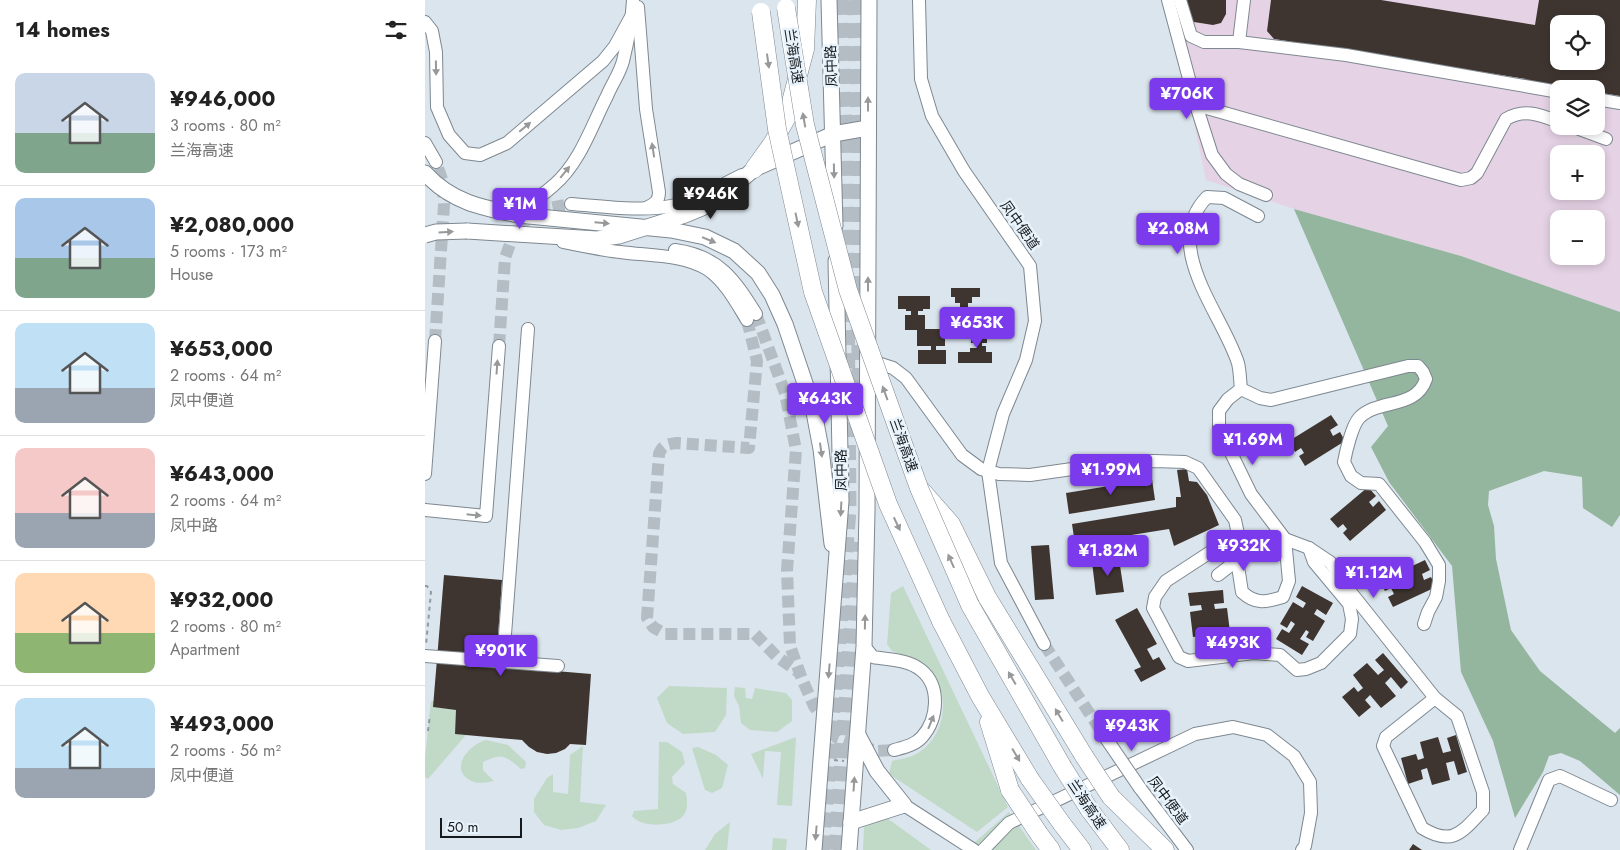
<!DOCTYPE html>
<meta charset="utf-8">
<style>
:root{--surface:#fff;--page:#f6f6f6;--text:#222;--muted:#767676;--line:#e0e0e0;--accent:#7c3aed}
body{margin:0;font-family:Jost,"Noto Sans SC",sans-serif;background:var(--page);color:var(--text);height:100vh;display:flex;flex-direction:column;font-size:19px;white-space:nowrap}
*{box-sizing:border-box;margin:0}
p{font-size:16px;color:var(--muted)}
.icon{flex:none;width:28px;height:28px;fill:none;stroke:currentColor;stroke-width:2;stroke-linecap:round;stroke-linejoin:round}
.map{position:relative;flex:1;overflow:hidden}
.sheet{display:flex;flex-direction:column;background:var(--surface);width:425px}
.sheet>*{flex:none}
.fabs{position:absolute;left:1125px;top:15px;display:grid;gap:10px}
.fabs a{display:grid;place-items:center;width:55px;height:55px;border-radius:10px;background:var(--surface);box-shadow:0 2px 8px #0003;font-size:25px}
.scale{position:absolute;left:15px;bottom:12px;width:82px;box-sizing:border-box;padding-left:5px;border:2px solid #161a1d;border-top:0;font-size:14px;line-height:18px;white-space:nowrap;color:#161a1d;-webkit-text-stroke:4px #e8f3fc;paint-order:stroke}
.price{position:absolute;translate:-50% -42px;padding:0 11px;border-radius:5px;background:var(--accent);color:#fff;font-size:16px;line-height:32px;filter:drop-shadow(0 1px 2px #0008)}
.price::after{content:'';position:absolute;left:50%;top:30px;width:15px;height:11px;margin-left:-8px;background:inherit;clip-path:polygon(0 0,100% 0,50% 100%)}
.price.current{background:#222;color:#fff}
ul{padding:0;list-style:none}
li{display:flex;align-items:center;gap:15px;height:125px;padding:0 15px}
li+li{border-top:1px solid var(--line)}
li span{display:grid;place-items:center;flex:none;width:140px;height:100px;border-radius:10px;color:#555}
li>.icon{margin-inline-start:auto}
span .icon{width:60px;height:60px;fill:#fffc;stroke-width:1}
li b{font-size:21px}
h2{display:flex;justify-content:space-between;align-items:center;height:60px;padding:0 15px;font-size:21px}
main{display:flex;flex:1;min-height:0}
.map>svg:first-child{display:block}
.industrial{fill:#e5d3e5;fill-rule:evenodd}
.green{fill:#c1dac8}
.forest{fill:#94b59e}
.building{fill:#3f3530;fill-rule:evenodd}
.lines{fill:none;stroke-linecap:round;stroke-linejoin:round}
.minor-tunnel{stroke:#b4bcc4;stroke-width:12;stroke-dasharray:12 6;stroke-linecap:butt}
.major-tunnel{stroke:#b4bcc4;stroke-width:15;stroke-dasharray:15 8;stroke-linecap:butt}
.minor-casing{stroke:#7e8890;stroke-width:14}
.major-casing{stroke:#7e8890;stroke-width:17}
.highway-casing{stroke:#7e8890;stroke-width:19}
.path{stroke:#9299a0;stroke-width:2;stroke-dasharray:4 4;stroke-linecap:butt}
.minor{stroke:#fff;stroke-width:12}
.major{stroke:#fff;stroke-width:15}
.highway{stroke:#fff;stroke-width:18}
.minor-bridge-casing{stroke:#7e8890;stroke-width:14;stroke-linecap:butt}
.major-bridge-casing{stroke:#7e8890;stroke-width:17;stroke-linecap:butt}
.highway-bridge-casing{stroke:#7e8890;stroke-width:19;stroke-linecap:butt}
.minor-bridge{stroke:#fff;stroke-width:12}
.major-bridge{stroke:#fff;stroke-width:15}
.highway-bridge{stroke:#fff;stroke-width:18}
.oneway{fill:#969899}
.labels{text-anchor:middle;dominant-baseline:central;stroke-width:5;stroke-linejoin:round;paint-order:stroke}
.street-label{font-size:14px;fill:#161a1d;stroke:#e8f3fc}
</style>
<main>
<section class="sheet">
<h2>14 homes<svg class="icon" aria-label="filters" viewBox="0 0 24 24"><path d="M4 7h16M4 17h16"/><circle cx="9" cy="7" r="2"/><circle cx="15" cy="17" r="2"/></svg></h2>
<ul>
<li><span style="background:linear-gradient(#c9d6e8 60%,#7fa58c 0)"><svg class="icon" aria-label="home" viewBox="0 0 24 24"><path d="M3 11l9-7 9 7M6 9v11h12V9"/></svg></span><div><b>¥946,000</b><p>3 rooms · 80 m²</p><p>兰海高速</p></div></li>
<li><span style="background:linear-gradient(#a9c7e8 60%,#7fa58c 0)"><svg class="icon" aria-label="home" viewBox="0 0 24 24"><path d="M3 11l9-7 9 7M6 9v11h12V9"/></svg></span><div><b>¥2,080,000</b><p>5 rooms · 173 m²</p><p>House</p></div></li>
<li><span style="background:linear-gradient(#bfe0f5 65%,#9aa5b1 0)"><svg class="icon" aria-label="home" viewBox="0 0 24 24"><path d="M3 11l9-7 9 7M6 9v11h12V9"/></svg></span><div><b>¥653,000</b><p>2 rooms · 64 m²</p><p>凤中便道</p></div></li>
<li><span style="background:linear-gradient(#f6c9c9 65%,#9aa5b1 0)"><svg class="icon" aria-label="home" viewBox="0 0 24 24"><path d="M3 11l9-7 9 7M6 9v11h12V9"/></svg></span><div><b>¥643,000</b><p>2 rooms · 64 m²</p><p>凤中路</p></div></li>
<li><span style="background:linear-gradient(#ffd9b3 60%,#8fb573 0)"><svg class="icon" aria-label="home" viewBox="0 0 24 24"><path d="M3 11l9-7 9 7M6 9v11h12V9"/></svg></span><div><b>¥932,000</b><p>2 rooms · 80 m²</p><p>Apartment</p></div></li>
<li><span style="background:linear-gradient(#bfe0f5 70%,#9aa5b1 0)"><svg class="icon" aria-label="home" viewBox="0 0 24 24"><path d="M3 11l9-7 9 7M6 9v11h12V9"/></svg></span><div><b>¥493,000</b><p>2 rooms · 56 m²</p><p>凤中便道</p></div></li>
</ul>
</section>
<div class="map">
<svg width="1195" height="850" viewBox="0 0 1195 850">
<rect width="100%" height="100%" fill="#dbe5ee"/>
<path class="industrial" d="M743,0h452v312l-159,-56 -167,-47 -88,-29zM1134,24h37v37h-37zM1134,89h37v37h-37zM1134,154h37v37h-37zM1134,219h37v37h-37z"/>
<g class="green">
<path d="M478,586l105,221 -31,25 -88,-58 3,-13c8,-2 18,-3 26,-8 30,-18 34,-66 6,-88 -10,-7 -21,-10 -32,-14l-5,-7 4,-51z"/>
<path d="M244,686l58,2 -1,27 -11,17 -32,2 -16,-11 -10,-25z"/>
<path d="M310,687l10,1 1,10 6,1 3,-11 31,5 6,7v21l-15,11 -27,-2 -9,-7 -2,-17 -5,-10z"/>
<path d="M6,701h21l26,20 -50,58 -3,-2v-19z"/>
<path d="M371,737l-4,69 -15,-1 4,-53 -16,-1 -2,28 -12,-25z"/>
<path d="M61,740l22,5 18,17 -1,6 -4,1c-15,-13 -19,-16 -38,-7v8l11,11c-5,1 -14,3 -20,1 -27,-10 -7,-37 12,-42z"/>
<path d="M234,742h8l15,10 3,11 -13,14 1,7 13,9c1,8 3,16 -3,23 -10,11 -42,12 -51,0l2,-5 24,-2z"/>
<path d="M158,746l-3,56 26,3 -10,16 -18,7 -17,2 -17,-5 -10,-13v-13l13,-21 6,-4v18l15,2 2,-39z"/>
<path d="M273,747l18,8 12,10 -6,23 -10,5 -7,-3 -13,-42z"/>
<path d="M584,812l27,38h-70z"/>
<path d="M462,818l44,32h-68l1,-23z"/>
<path d="M305,822l-3,28h-22l10,-16z"/>
<path d="M348,838l14,1 -1,11h-14z"/>
</g>
<path class="forest" d="M869,209l167,47 159,56v203l-8,12 -29,-19 -1,-31 -38,-6 -55,20 -1,14 6,21 2,33 15,71 29,41 75,62 5,-5v67l-40,-34 -19,-8 -12,3 -6,16 -28,46 -22,-77 -32,-69 -9,-106 -63,-84 -18,-35 17,-21z"/>
<g class="building">
<path d="M757,0h44v14l-5,9 -8,2 -19,-3 -5,-3z"/>
<path d="M846,0h110l154,25 4,-25h81v96l-24,-4v-3h-22l-48,-8v-2l-252,-40 -7,-8zM1134,24h37v37h-37z"/>
<path d="M526,288h29v9h-8v6h-4v4h5v5h4v11h-26l-1,-10h4v-5h6v-5h-5v-6h-4z"/>
<path d="M473,296h32v13h-7v2h-5v4h7v14h20v17h-9v4h10v14h-28v-14h13v-4h-14v-16h-12v-15h6v-4h-5v-2h-8z"/>
<path d="M543,330h23v7h-4v6h-5v3h4v6h6v11h-34v-11h12v-4h7v-5h-6v-6h-3z"/>
<path d="M906,415l7,10 -8,5 3,6 7,-4 5,9 -40,25 -6,-10 5,-3 -3,-5 -6,4 -6,-11z"/>
<path d="M762,469l2,12 8,1 10,13 12,30 -45,21 -5,-17 -94,15 -3,-20 104,-17v-10h5l-4,-27z"/>
<path d="M727,479l3,21 -86,14 -3,-21z"/>
<path d="M943,487l8,9 -7,6 4,5 6,-6 7,9 -36,31 -7,-8 4,-4 -4,-5 -5,4 -8,-9z"/>
<path d="M624,545l5,54 -19,1 -4,-54z"/>
<path d="M694,559l5,33 -28,3 -4,-33z"/>
<path d="M1000,560l5,10 -8,4 2,6 7,-3 5,10 -43,20 -5,-10 6,-3 -3,-6 -6,3 -5,-10z"/>
<path d="M19,575l58,5 -6,86 95,8 -5,71 -16,-1 -5,5 -9,4 -9,1 -10,-2 -8,-5 -7,-7 -67,-6 1,-24 -23,-3z"/>
<path d="M877,586l31,17 -7,12 -9,-6 -3,5 11,7 -12,20 -7,-4 3,-5 -3,-2 -6,9 9,5 -7,11 -26,-16 6,-10 7,4 6,-9 -4,-3 -4,7 -7,-4 13,-22 10,6 3,-5 -10,-6z"/>
<path d="M798,590l1,13 -10,1 1,5 12,-1 3,24 -9,1v-6h-5l2,11 9,-1 2,12 -31,3 -1,-12 8,-1 -1,-11 -4,1 1,7 -8,1 -3,-25 12,-2 -1,-5 -11,1 -2,-13z"/>
<path d="M712,608l20,36 -10,5 6,11 6,-3 7,12 -25,13 -7,-12 7,-3 -26,-47z"/>
<path d="M958,653l25,29 -7,7 -10,-12 -6,6 11,13 -15,12 -11,-13 -5,5 6,7 -12,10 -17,-20 12,-10 4,5 5,-4 -10,-13 14,-12 11,12 6,-5 -9,-10z"/>
<path d="M1031,735l11,37 -9,3 -4,-14 -8,2 4,17 -18,5 -5,-17 -6,2 2,9 -15,5 -7,-26 15,-4 2,6 6,-2 -4,-16 18,-5 5,16 8,-2 -4,-13z"/>
<path d="M988,844l9,6h-13z"/>
</g>
<g class="lines">
<g class="minor-tunnel">
<path d="M331,314l29,79 11,57 -9,120 3,76 12,33 12,27 23,32 39,13 18,-1"/>
<path d="M322,320l10,41 -8,87 -72,-5c-10,1 -15,2 -18,11l-12,164 6,9 12,7h90l21,22 24,17"/>
<path d="M10,341l9,-136 -1,-23 -7,-20"/>
<path d="M74,346l6,-88 8,-22 11,-14 20,-13 27,-5"/>
<path d="M619,644l57,87"/>
</g>
<g class="major-tunnel">
<path d="M415,0l5,126 2,142"/>
<path d="M429,0l5,127v290"/>
<path d="M397,850l27,-340 -2,-216"/>
<path d="M411,850l21,-308"/>
</g>
<g class="minor-casing">
<g id="minor">
<path d="M494,0l2,79 11,37 32,55 66,95 5,55 -9,39 -23,54 -15,57 13,92 43,81"/>
<path d="M743,0l28,105 16,50 14,19 13,10 27,11"/>
<path d="M755,0l11,36 13,6h35l107,13 213,37"/>
<path d="M213,7l8,102 13,83c0,10 -5,12 -13,16"/>
<path d="M0,22l7,9 4,21 1,55 12,28 16,18 15,2 27,-12 96,-82 12,-15 17,-31"/>
<path d="M814,42l5,-42"/>
<path d="M1171,99l24,4"/>
<path d="M771,105l265,75 10,-2 6,-5 29,-54c19,-11 34,-4 53,3"/>
<path d="M1146,126l35,13"/>
<path d="M0,143l11,19"/>
<path d="M146,204c30,2 71,8 100,2 25,-5 48,-20 71,-31"/>
<path d="M74,210c25,-4 36,-8 55,-25 26,-22 38,-60 53,-89 5,-12 13,-23 16,-35 5,-20 9,-41 10,-61"/>
<path d="M138,242c19,4 38,8 57,10 29,4 61,2 87,17 18,12 29,33 40,51"/>
<path d="M250,250c44,6 59,29 81,64"/>
<path d="M443,360l25,8 13,10 56,77 19,14 18,5 31,1 91,-13 33,-1 31,1 13,6 37,52 3,14 15,14"/>
<path d="M816,389l19,9 11,2 137,-34h10l5,6 3,7c-10,31 -48,19 -67,39 -7,8 -13,33 -15,44l7,14 10,7 18,1 46,58 14,23v16l-3,16 -8,15 -4,12"/>
<path d="M816,389c-1,-8 -1,-18 -3,-26 -16,-50 -78,-117 -31,-166l17,1 34,18"/>
<path d="M0,474l10,-133"/>
<path d="M0,510l61,6 13,-170"/>
<path d="M813,534l-72,47 -11,16 -2,11 26,49 9,4 66,-8 26,2 17,15 9,-1 15,-6 29,-29 2,-15 -3,-15 -35,-42 -5,-14"/>
<path d="M812,560l5,32c14,13 24,10 41,5l6,-16 -4,-42 -34,-45 -32,-66v-17l9,-12 13,-10"/>
<path d="M793,575l35,-27 32,-9 24,9 21,14 19,28 86,108 22,18 26,76v18c-21,22 -30,37 -61,18l-39,-82 3,-9 49,-39"/>
<path d="M439,646l9,11c16,3 34,2 48,13 20,16 17,49 1,67 -7,8 -17,10 -28,13"/>
<path d="M0,656l133,10"/>
<path d="M78,661l25,-332"/>
<path d="M715,788l47,62"/>
<path d="M479,805l70,45"/>
<path d="M558,850l26,-27 186,-89 38,-7 34,8 27,21 16,26 1,31 -6,33 -3,4"/>
<path d="M1095,850l29,-70 11,-4 51,24"/>
</g>
</g>
<g class="major-casing">
<g id="major">
<path d="M404,0l6,226"/>
<path d="M0,173c26,29 57,35 94,42l152,15 34,7 29,14 24,22 14,22 13,29 28,83 8,42 11,95"/>
<path d="M42,231l130,8 22,-3 66,-21 17,-7 24,-15 28,-24 79,-35 35,-6"/>
<path d="M426,822l53,-17 -27,-34 -19,-36"/>
<path d="M389,850l27,-349 -5,-240"/>
<path d="M424,850l15,-204 3,-135 2,-511"/>
</g>
</g>
<g class="highway-casing">
<g id="highway">
<path d="M329,169l18,-25 15,-27 18,-68 2,-49"/>
<path d="M497,491l29,33 36,73 97,159"/>
<path d="M545,605l92,161"/>
<path d="M516,621l39,75 50,83"/>
<path d="M564,722l21,68"/>
<path d="M686,797l54,53"/>
<path d="M664,809l31,41"/>
<path d="M637,824l20,26"/>
<path d="M614,834l12,16"/>
</g>
</g>
<g class="path">
<path d="M0,586h2l4,6 -5,53"/>
<path d="M3,731l2,-16"/>
<path d="M409,760l10,1"/>
</g>
<use href="#minor" class="minor"/>
<use href="#major" class="major"/>
<use href="#highway" class="highway"/>
<g class="minor-bridge-casing">
<path id="minor-bridge" d="M676,731l39,57"/>
</g>
<g class="major-bridge-casing">
<path id="major-bridge" d="M0,235l11,-3 31,-1"/>
</g>
<g class="highway-bridge-casing">
<g id="highway-bridge">
<path d="M361,8l19,117 43,165 71,198 51,117"/>
<path d="M336,12l16,117 36,163 75,212 53,117"/>
<path d="M659,756l27,41"/>
<path d="M637,766l27,43"/>
<path d="M605,779l32,45"/>
<path d="M585,790l29,44"/>
</g>
</g>
<use href="#minor-bridge" class="minor-bridge"/>
<use href="#major-bridge" class="major-bridge"/>
<use href="#highway-bridge" class="highway-bridge"/>
</g>
<defs><path id="oneway-solid" d="M-6-.8H1V-3.2L6.5 0L1 3.2V.8H-6Z" transform="scale(1.25)"/></defs>
<g class="oneway">
<use href="#oneway-solid" transform="translate(343 61) rotate(82)"/>
<use href="#oneway-solid" transform="translate(11 68) rotate(89)"/>
<use href="#oneway-solid" transform="translate(443 104) rotate(-90)"/>
<use href="#oneway-solid" transform="translate(379 120) rotate(-100)"/>
<use href="#oneway-solid" transform="translate(100 127) rotate(-40)"/>
<use href="#oneway-solid" transform="translate(228 150) rotate(-99)"/>
<use href="#oneway-solid" transform="translate(409 171) rotate(89)"/>
<use href="#oneway-solid" transform="translate(140 172) rotate(-51)"/>
<use href="#oneway-solid" transform="translate(372 220) rotate(78)"/>
<use href="#oneway-solid" transform="translate(177 223) rotate(5)"/>
<use href="#oneway-solid" transform="translate(21 232) rotate(-3)"/>
<use href="#oneway-solid" transform="translate(284 240) rotate(22)"/>
<use href="#oneway-solid" transform="translate(443 284) rotate(-90)"/>
<use href="#oneway-solid" transform="translate(72 367) rotate(-86)"/>
<use href="#oneway-solid" transform="translate(460 393) rotate(-110)"/>
<use href="#oneway-solid" transform="translate(396 450) rotate(82)"/>
<use href="#oneway-solid" transform="translate(416 509) rotate(93)"/>
<use href="#oneway-solid" transform="translate(49 515) rotate(6)"/>
<use href="#oneway-solid" transform="translate(472 524) rotate(65)"/>
<use href="#oneway-solid" transform="translate(526 561) rotate(-114)"/>
<use href="#oneway-solid" transform="translate(440 622) rotate(-89)"/>
<use href="#oneway-solid" transform="translate(404 671) rotate(95)"/>
<use href="#oneway-solid" transform="translate(587 678) rotate(-120)"/>
<use href="#oneway-solid" transform="translate(634 715) rotate(-121)"/>
<use href="#oneway-solid" transform="translate(506 722) rotate(-68)"/>
<use href="#oneway-solid" transform="translate(591 755) rotate(59)"/>
<use href="#oneway-solid" transform="translate(429 784) rotate(-86)"/>
<use href="#oneway-solid" transform="translate(391 833) rotate(95)"/>
</g>
<g class="labels">
<g class="street-label">
<text transform="translate(369 56) rotate(81)">兰海高速</text>
<text transform="translate(406 66) rotate(-92)">凤中路</text>
<text transform="translate(595 225) rotate(55)">凤中便道</text>
<text transform="translate(479 445) rotate(70)">兰海高速</text>
<text transform="translate(416 470) rotate(-91)">凤中路</text>
<text transform="translate(743 800) rotate(53)">凤中便道</text>
<text transform="translate(662 804) rotate(56)">兰海高速</text>
</g>
</g>
</svg>
<div class="fabs">
<a><svg class="icon" aria-label="locate" viewBox="0 0 24 24"><circle cx="12" cy="12" r="6"/><path d="M12 2v4M12 18v4M2 12h4M18 12h4"/></svg></a>
<a><svg class="icon" aria-label="layers" viewBox="0 0 24 24"><path d="M12 4l9 5-9 5-9-5zM3 14l9 5 9-5"/></svg></a>
<a>+</a>
<a>−</a>
</div>
<div class="scale">50 m</div>
<b class="price" style="left:762px;top:120px">¥706K</b>
<b class="price current" style="left:286px;top:220px">¥946K</b>
<b class="price" style="left:95px;top:230px">¥1M</b>
<b class="price" style="left:753px;top:255px">¥2.08M</b>
<b class="price" style="left:552px;top:349px">¥653K</b>
<b class="price" style="left:400px;top:425px">¥643K</b>
<b class="price" style="left:828px;top:466px">¥1.69M</b>
<b class="price" style="left:686px;top:496px">¥1.99M</b>
<b class="price" style="left:819px;top:572px">¥932K</b>
<b class="price" style="left:683px;top:577px">¥1.82M</b>
<b class="price" style="left:949px;top:599px">¥1.12M</b>
<b class="price" style="left:808px;top:669px">¥493K</b>
<b class="price" style="left:76px;top:677px">¥901K</b>
<b class="price" style="left:707px;top:752px">¥943K</b>
</div>
</main>
